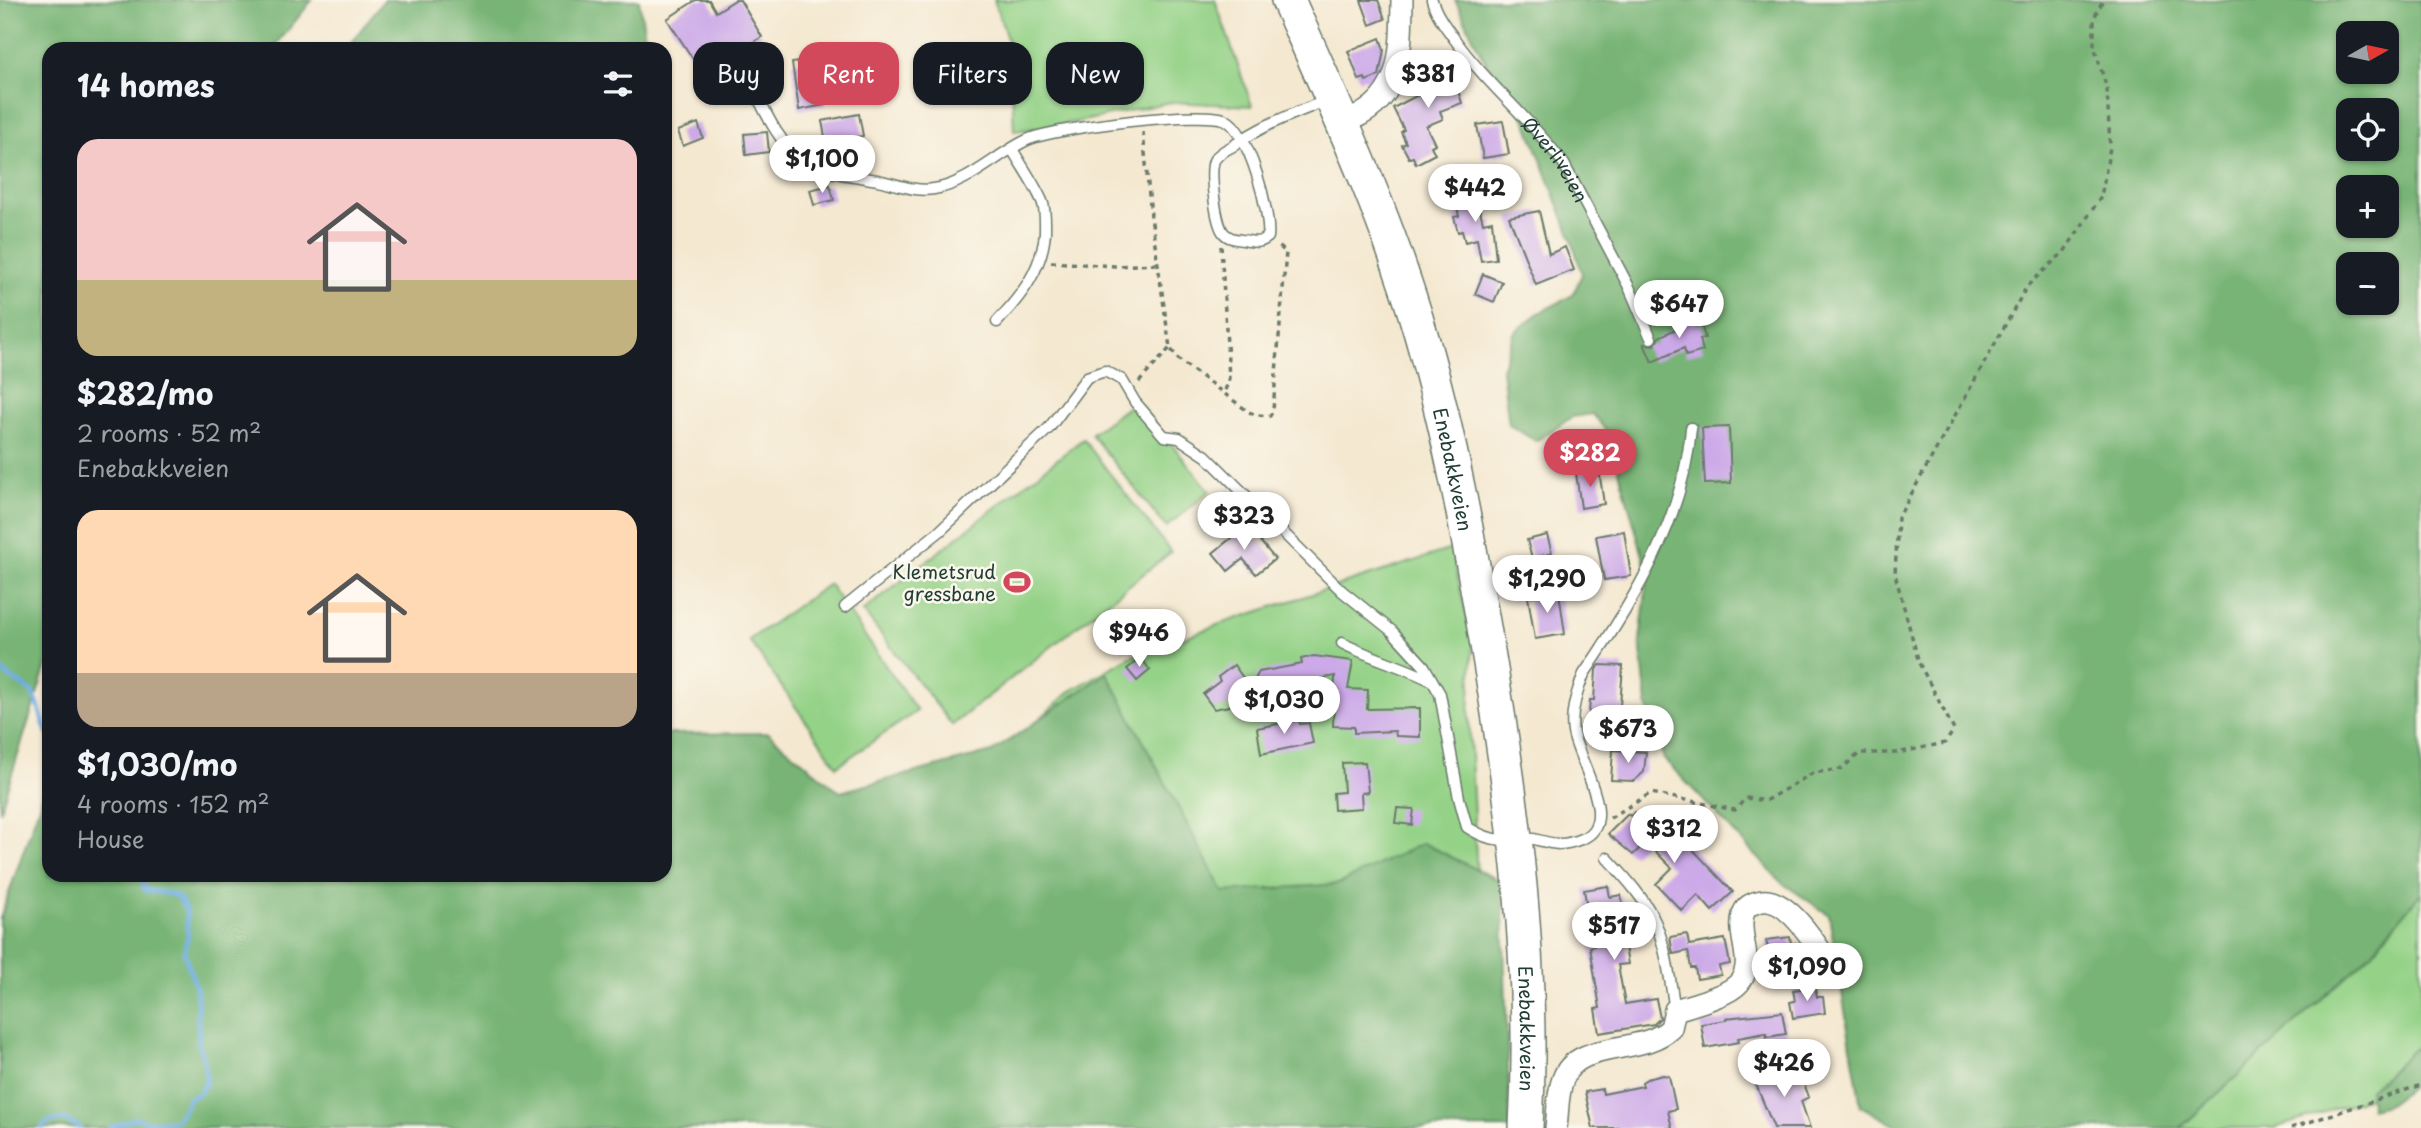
<!DOCTYPE html>
<meta charset="utf-8">
<style>
:root{--surface:#171b24;--page:#242831;--text:#f1f3f6;--muted:#9ea1a6;--accent:#d1495b}
body{margin:0;font-family:"Playpen Sans",sans-serif;background:var(--page);color:var(--text);height:100vh;display:flex;flex-direction:column;font-size:26px;white-space:nowrap}
*{box-sizing:border-box;margin:0}
p{font-size:23px;color:var(--muted)}
.icon{flex:none;width:38px;height:38px;fill:none;stroke:currentColor;stroke-width:2;stroke-linecap:round;stroke-linejoin:round}
.map{position:relative;flex:1;overflow:hidden}
.sheet{position:absolute;left:42px;top:42px;width:630px;height:840px;display:flex;flex-direction:column;background:var(--surface);border-radius:21px;box-shadow:0 2px 5px #0004}
.sheet>*{flex:none}
.top-card{position:absolute;left:693px;top:42px;width:665px;height:63px;display:flex;gap:14px}
.needle{width:46px;rotate:81deg}
.controls{position:absolute;left:2336px;top:21px;display:grid;gap:14px}
.controls a{display:grid;place-items:center;width:63px;height:63px;border-radius:14px;background:var(--surface);box-shadow:0 2px 5px #0004;font-size:35px}
.price{position:absolute;translate:-50% -60px;padding:0 16px;border-radius:24px;background:#fff;color:#222;font-size:23px;line-height:46px;filter:drop-shadow(0 2px 4px #0008)}
.price::after{content:'';position:absolute;left:50%;top:42px;width:21px;height:16px;margin-left:-10px;background:inherit;clip-path:polygon(0 0,100% 0,50% 100%)}
.price.selected{background:var(--accent);color:#fff}
ul{padding:0;list-style:none}
li{display:grid;align-content:center;gap:14px;height:371px;padding:0 35px}
li span{display:grid;place-items:center;height:217px;border-radius:21px;color:#555}
li>.icon{margin-inline-start:auto}
span .icon{width:126px;height:126px;fill:#fffc;stroke-width:1}
li b{font-size:30px}
h2{display:flex;justify-content:space-between;align-items:center;height:84px;padding:0 35px;font-size:30px}
.pill{padding:0 24px;border-radius:21px;background:var(--surface);box-shadow:0 2px 5px #0004;font-size:24px;line-height:63px}
.pill.selected{background:var(--accent);color:#fff}
.map>svg:first-child{display:block}
.green{fill:#94d287;stroke:#5a885e;stroke-width:2}
.forest{fill:#77b474;stroke:#4b7854;stroke-width:2;fill-rule:evenodd}
.lines{fill:none;stroke-linecap:round;stroke-linejoin:round}
.stream{stroke:#6dade1;stroke-width:5}
.building{fill:#cca9e8}
.lane-casing{stroke:#6a796b;stroke-width:13}
.street-casing{stroke:#6a796b;stroke-width:24}
.primary-casing{stroke:#6a796b;stroke-width:36}
.path{stroke:#6a796b;stroke-width:3.5;stroke-dasharray:5 5;stroke-linecap:butt}
.lane{stroke:#fff;stroke-width:10}
.street{stroke:#fff;stroke-width:21}
.primary{stroke:#fff;stroke-width:33}
.labels{text-anchor:middle;dominant-baseline:central;stroke-width:5;stroke-linejoin:round;paint-order:stroke}
.street-label{font-size:19px;fill:#1f3d34;stroke:#fbf7ec}
.poi-label{font-size:19px;fill:#1f3d34;stroke:#fbf7ec;text-anchor:end}
</style>
<div class="map">
<svg width="2421" height="1128" viewBox="0 0 2421 1128">
<rect width="100%" height="100%" fill="#fbf7ec"/>
<filter id="ink" filterUnits="userSpaceOnUse"><feTurbulence type="fractalNoise" baseFrequency=".0143" numOctaves="2"/><feDisplacementMap in="SourceGraphic" scale="14" xChannelSelector="R" yChannelSelector="G"/><feConvolveMatrix kernelMatrix="1 2 1 2 8 2 1 2 1" color-interpolation-filters="sRGB"/></filter>
<filter id="wash" filterUnits="userSpaceOnUse"><feTurbulence type="fractalNoise" baseFrequency=".00686" numOctaves="4" result="noise"/><feDisplacementMap in="SourceGraphic" scale="28" xChannelSelector="R" yChannelSelector="G"/><feGaussianBlur stdDeviation="1.57" result="paint"/><feColorMatrix in="noise" values="0 0 0 0 0 0 0 0 0 0 0 0 0 0 0 0 0 1.4 0 .05"/><feComposite in="paint" operator="in"/></filter>
<g filter="url(#wash)">
<rect width="100%" height="100%" fill="#f4e8d0"/>
<g class="green">
<path d="M994,0h221l37,106 -82,-4 -92,20 -64,9 -4,-83z"/>
<path d="M1136,401l74,90 -44,36 -75,-93z"/>
<path d="M1083,439l88,113 -219,173 -89,-114z"/>
<path d="M1451,549l22,95 -4,71 8,161v252h-771l300,-379 63,-57 59,-34 98,-36z"/>
<path d="M829,584l88,127 -80,55 -88,-126z"/>
<path d="M2421,893v149l-52,49v7l-94,30h-95l193,-176z"/>
</g>
<g class="forest">
<path d="M0,0h312l-39,49h-224v607l-49,156z"/>
<path d="M384,0h255l8,49h-301z"/>
<path d="M1455,0h966v893l-48,59 -193,176h-280l-39,-22 -32,-191 -48,-33 -117,-123 -17,-55 -7,-63 8,-67 -39,-139 -16,-21 -21,3 -36,24 -27,-16 -7,-56 12,-36 23,-19 36,-19 9,-21 -10,-34 -46,-119 -44,-65zM2348,33h39v39h-39zM2348,110h39v39h-39zM2348,187h39v39h-39zM2348,264h39v39h-39z"/>
<path d="M1107,673l116,219 115,-8 85,-41 79,39 8,246h-475l-1,-4 -15,4h-1019v-209l49,-142v98h133l7,11 25,-11h451v-141l103,-1 72,59 152,-40z"/>
<path d="M2421,1042v37l-34,26 -17,4 -1,-18z"/>
</g>
<g class="lines">
<g class="stream">
<path d="M0,668c9,13 23,14 32,25 9,12 9,30 17,43"/>
<path d="M42,1128l6,-6 16,-3 16,9"/>
<path d="M110,1128l26,-10 12,4 27,-1 11,-15 2,-7 12,-6 6,-11 -1,-18 -6,-18 -2,-55 -13,-39 4,-17 -2,-24 -7,-13 -7,-4 -27,-4 -3,-9 4,-6"/>
</g>
</g>
<g id="blocks">
<g class="building">
<path d="M696,0h13l7,12 19,-12h5l22,37 -60,36 -35,-54z"/>
<path d="M1361,0h17l7,19 -15,6z"/>
<path d="M1380,38l4,12 -5,26 -13,5 -1,-3 -6,2 -11,-29z"/>
<path d="M1446,54l16,49 -22,8 3,8 -17,7 9,18 -4,2 4,8 -19,10 -3,-7 -4,1 -7,-13 4,-2 -5,-11 3,-2 -11,-22 39,-20 -3,-15 4,-1 -4,-13z"/>
<path d="M818,59l2,16 5,-1 2,15h-5l3,16 -26,5 -7,-47z"/>
<path d="M859,114l4,22 -37,6 -4,-21z"/>
<path d="M1503,121l6,33 -26,4 -6,-33z"/>
<path d="M698,123l5,15 -20,8 -5,-15z"/>
<path d="M767,132l2,20 -23,3 -2,-21z"/>
<path d="M830,185l4,15 -20,5 -4,-15z"/>
<path d="M1475,189l8,34 9,-2 4,38 -15,2 -4,-22 -12,3 -3,-11 -4,1 -4,-15 5,-1 -5,-22z"/>
<path d="M1539,211l10,43 16,-7 9,23 -38,15 -27,-68z"/>
<path d="M1483,274l19,8 -8,20 -19,-8z"/>
<path d="M1693,315l3,10 5,-2 4,15 -5,1 3,12 -17,5 -2,-8 -32,14 -8,-18 11,1 4,-8 19,-9 -3,-9z"/>
<path d="M1729,427l2,56 -26,1 -3,-56z"/>
<path d="M1599,470l5,34 -23,4 -5,-35z"/>
<path d="M1247,525l28,34 -19,15 -13,-15 -15,12 -15,-18z"/>
<path d="M1624,531l7,45 -27,4 -8,-44z"/>
<path d="M1547,535l5,18 -20,6 -5,-19z"/>
<path d="M1559,592l6,42 -30,5 -7,-42z"/>
<path d="M1314,656l39,5 -5,28 20,1 -1,19 53,-1v29l-24,-1 -1,-5 -41,2v-6l-21,-1 2,-50 -31,6 2,9 -36,7 -1,-5 -9,1 -4,-17 3,-5 43,-8 -1,-5z"/>
<path d="M1141,658l9,12 -13,11 -10,-12z"/>
<path d="M1234,665l17,24 -22,17 -15,3 -11,-15 17,-13 -2,-4z"/>
<path d="M1600,665l23,1 -3,40h4l-1,23 -35,-2 2,-27h4l2,-30z"/>
<path d="M1299,720l1,4 9,-1 4,20 -52,11 -4,-26z"/>
<path d="M1613,750l33,2 -2,20 -10,9 -23,-1z"/>
<path d="M1365,762l3,30 -7,1 1,15 -28,2 -1,-17 11,-1 -2,-29z"/>
<path d="M1397,808l17,1 -2,16 -17,-2z"/>
<path d="M1635,812l36,35 9,-9 6,4 47,50 -21,19 -14,-16 -16,16 -26,-27 16,-16 -26,-26 -13,13 -25,-21 20,-20 2,2z"/>
<path d="M1608,886l2,11 11,-2 3,15 10,-2 3,18 -4,1 3,18 -11,2 3,17 -10,1 7,39 31,-5 4,19 -6,6 -55,9 -4,-24 5,-1 -10,-61 4,-1 -10,-56z"/>
<path d="M1687,934l2,11 36,-6 5,25 -11,2 2,9 -24,4 -2,-11h-4l-3,-17 -15,3 -3,-17z"/>
<path d="M1790,937l1,7 5,-1 2,6 3,20 -28,4 -7,-33z"/>
<path d="M1815,987l2,10h6l2,16 -32,5 -3,-16 5,-1 -2,-11z"/>
<path d="M1782,1012l4,22 -19,3 -1,-4 -28,5 1,4 -34,6 -4,-24 25,-4v-2z"/>
<path d="M1798,1068l11,29 -8,4 9,27h-36l-20,-48 29,-11 1,4z"/>
<path d="M1663,1075l6,1 7,33 -8,2 4,17h-79l-8,-36 17,-3 1,5 40,-8 -1,-4 5,-3z"/>
</g>
</g>
</g>
<g filter="url(#ink)">
<use href="#blocks" fill-opacity="0" stroke="#6a796b" stroke-width="2"/>
<g class="lines">
<g class="lane-casing">
<g id="lane">
<path id="s1" d="M1432,0c4,14 13,26 21,37 33,47 78,82 111,127l65,123 22,51"/>
<path d="M753,87c13,28 30,63 56,80 24,7 49,9 73,14 17,4 34,11 52,8 34,-5 63,-35 93,-49 26,-12 177,-31 199,-20 23,12 45,93 42,117 -7,6 -12,5 -20,4 -9,-2 -19,-1 -25,-9 -7,-10 -15,-64 -8,-73 4,-6 12,-10 18,-13 30,-22 63,-33 97,-47"/>
<path d="M997,322c24,-26 45,-52 48,-89 0,-10 1,-23 -3,-32 -8,-18 -21,-36 -30,-52"/>
<path d="M845,607l95,-76 109,-103 38,-51 18,-6 17,9 13,22 29,34 15,2 27,18 136,135 50,40 32,35 16,28 19,104 8,29c18,12 31,14 51,13 6,-1 11,-2 16,-1 19,5 28,8 47,0 41,-15 -4,-79 -8,-107 -3,-18 4,-41 11,-58 50,-73 100,-156 107,-246"/>
<path d="M1342,643c29,15 61,23 90,38"/>
<path d="M1607,858c18,19 39,42 49,66 11,27 14,57 19,86"/>
</g>
</g>
<g class="street-casing">
<g id="street">
<path d="M1342,123c61,-20 59,-69 60,-123"/>
<path d="M1556,1128c2,-15 1,-34 7,-49 14,-40 79,-23 108,-51l4,-18c16,-5 53,-14 64,-27 17,-20 -2,-45 4,-68 2,-8 7,-11 15,-13 26,-9 57,40 69,59"/>
</g>
</g>
<g class="primary-casing">
<g id="primary">
<path id="s2" d="M1288,0c48,108 99,217 132,331 30,103 49,209 67,314 27,160 48,321 39,483"/>
</g>
</g>
<g class="path">
<path d="M1143,132l8,84 19,132 9,12 70,52 8,3 13,1 3,-6 13,-158 -9,-7"/>
<path d="M1221,246l8,132 -5,16"/>
<path d="M1051,262l64,4 43,-2"/>
<path d="M1139,382l31,-34"/>
<path d="M1610,818l41,-25 84,17 11,-12 19,3 48,-28 28,-4 19,-16h37l48,-10 9,-13 -35,-67 -24,-89 3,-56 129,-232 37,-34 37,-55 9,-50 -3,-58 -13,-43v-28l9,-18"/>
<path d="M2291,1128l130,-43"/>
</g>
<use href="#lane" class="lane"/>
<use href="#street" class="street"/>
<use href="#primary" class="primary"/>
</g>
</g>
<defs>
<g id="stadium-bare" transform="scale(2.1)"><path d="M0-5a6.5 5 0 1 0 0 10a6.5 5 0 1 0 0-10ZM-3.5-1.8h7v3.6h-7Z" fill="#d1495b" stroke="#fbf7ec" stroke-width="2.5" paint-order="stroke"/></g>
</defs>
<g fill-rule="evenodd">
<use href="#stadium-bare" x="1017" y="582"/>
</g>
<g class="labels">
<g class="street-label">
<text stroke="none"><textPath href="#s1" startOffset="203">Øverliveien</textPath></text>
<text stroke="none"><textPath href="#s2" startOffset="499">Enebakkveien</textPath></text>
<text stroke="none"><textPath href="#s2" startOffset="1064">Enebakkveien</textPath></text>
</g>
<g class="poi-label">
<text x="996" y="571">Klemetsrud<tspan x="996" dy="22">gressbane</tspan></text>
</g>
</g>
</svg>
<div class="controls">
<a><svg class="needle" viewBox="-14 -14 28 28"><path d="M0-13l5 13h-10z" fill="#e53935"/><path d="M0 13l5-13h-10z" fill="#9ea1a6"/></svg></a>
<a><svg class="icon" aria-label="locate" viewBox="0 0 24 24"><circle cx="12" cy="12" r="6"/><path d="M12 2v4M12 18v4M2 12h4M18 12h4"/></svg></a>
<a>+</a>
<a>−</a>
</div>
<b class="price" style="left:1428px;top:110px">$381</b>
<b class="price" style="left:822px;top:195px">$1,100</b>
<b class="price" style="left:1475px;top:224px">$442</b>
<b class="price" style="left:1679px;top:340px">$647</b>
<b class="price selected" style="left:1590px;top:489px">$282</b>
<b class="price" style="left:1244px;top:552px">$323</b>
<b class="price" style="left:1547px;top:615px">$1,290</b>
<b class="price" style="left:1139px;top:669px">$946</b>
<b class="price" style="left:1284px;top:736px">$1,030</b>
<b class="price" style="left:1628px;top:765px">$673</b>
<b class="price" style="left:1674px;top:865px">$312</b>
<b class="price" style="left:1614px;top:962px">$517</b>
<b class="price" style="left:1807px;top:1003px">$1,090</b>
<b class="price" style="left:1784px;top:1099px">$426</b>
<div class="top-card">
<a class="pill">Buy</a>
<a class="pill selected">Rent</a>
<a class="pill">Filters</a>
<a class="pill">New</a>
</div>
<section class="sheet">
<h2>14 homes<svg class="icon" aria-label="filters" viewBox="0 0 24 24"><path d="M4 7h16M4 17h16"/><circle cx="9" cy="7" r="2"/><circle cx="15" cy="17" r="2"/></svg></h2>
<ul>
<li><span style="background:linear-gradient(#f6c9c9 65%,#c2b280 0)"><svg class="icon" aria-label="home" viewBox="0 0 24 24"><path d="M3 11l9-7 9 7M6 9v11h12V9"/></svg></span><div><b>$282/mo</b><p>2 rooms · 52 m²</p><p>Enebakkveien</p></div></li>
<li><span style="background:linear-gradient(#ffd9b3 75%,#b9a48a 0)"><svg class="icon" aria-label="home" viewBox="0 0 24 24"><path d="M3 11l9-7 9 7M6 9v11h12V9"/></svg></span><div><b>$1,030/mo</b><p>4 rooms · 152 m²</p><p>House</p></div></li>
</ul>
</section>
</div>
